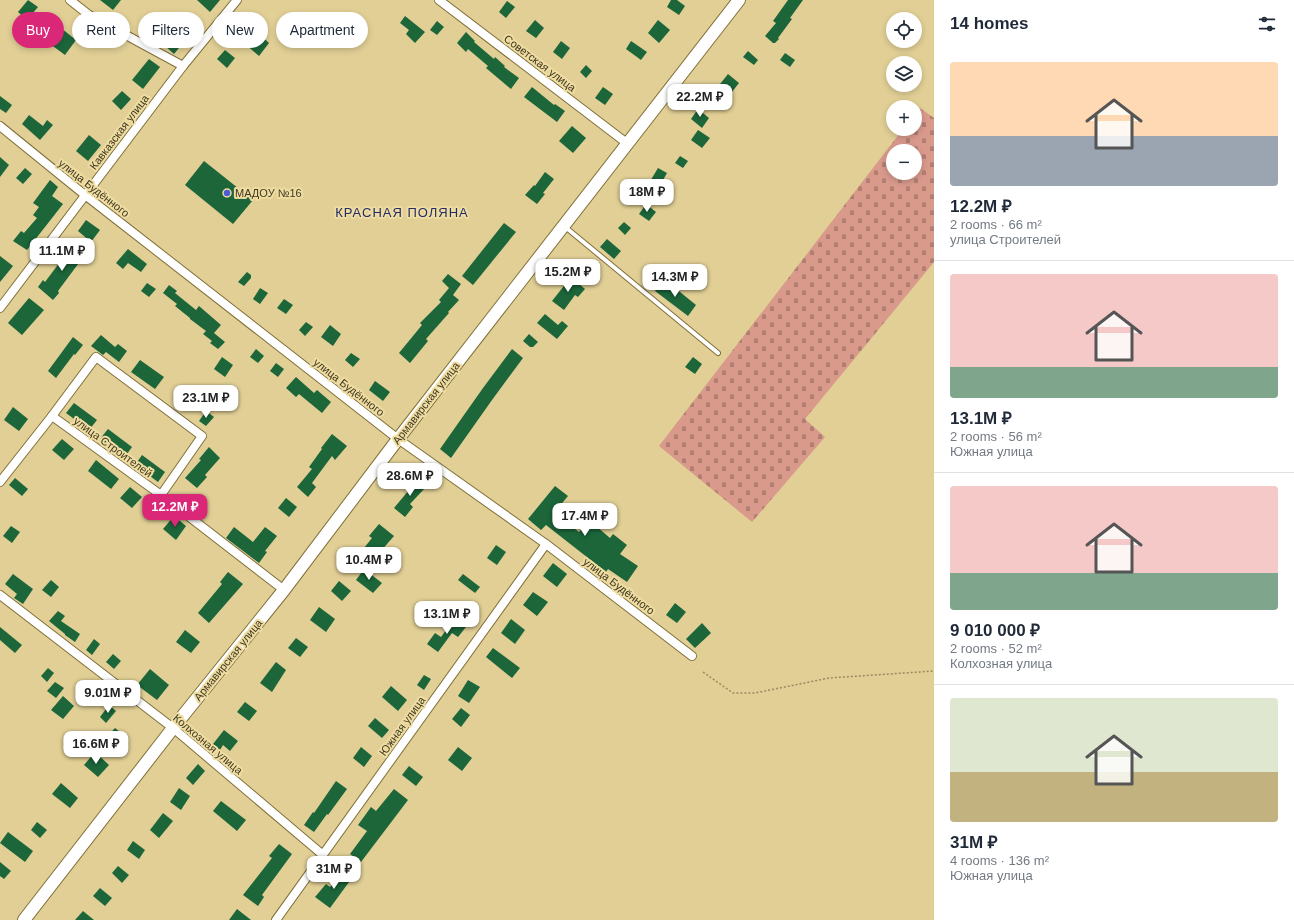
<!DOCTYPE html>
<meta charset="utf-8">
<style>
:root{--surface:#fff;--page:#f6f6f7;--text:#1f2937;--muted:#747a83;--line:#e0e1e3;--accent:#db2777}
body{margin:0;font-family:Arial,sans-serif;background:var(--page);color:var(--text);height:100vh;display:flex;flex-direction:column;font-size:15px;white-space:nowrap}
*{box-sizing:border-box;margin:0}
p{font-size:13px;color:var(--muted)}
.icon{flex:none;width:22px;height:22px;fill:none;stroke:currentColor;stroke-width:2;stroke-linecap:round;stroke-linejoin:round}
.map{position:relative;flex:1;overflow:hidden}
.panel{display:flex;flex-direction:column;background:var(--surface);width:360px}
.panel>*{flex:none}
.top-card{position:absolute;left:12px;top:12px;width:380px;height:36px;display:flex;gap:8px}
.buttons{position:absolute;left:886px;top:12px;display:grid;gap:8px}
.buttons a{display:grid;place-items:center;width:36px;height:36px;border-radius:50%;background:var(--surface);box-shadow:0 2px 6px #0003;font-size:20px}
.price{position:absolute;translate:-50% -34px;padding:0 9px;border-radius:8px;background:#fff;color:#222;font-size:13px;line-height:26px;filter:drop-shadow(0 1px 2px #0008)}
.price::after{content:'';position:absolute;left:50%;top:24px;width:12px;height:9px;margin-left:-6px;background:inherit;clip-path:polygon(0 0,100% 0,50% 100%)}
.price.on{background:var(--accent);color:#fff}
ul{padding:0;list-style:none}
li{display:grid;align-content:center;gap:8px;height:212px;padding:0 16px}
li+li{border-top:1px solid var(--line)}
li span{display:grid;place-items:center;height:124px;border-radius:4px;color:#555}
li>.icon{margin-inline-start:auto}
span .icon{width:72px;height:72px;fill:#fffc;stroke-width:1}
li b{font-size:17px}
h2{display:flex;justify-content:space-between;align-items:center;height:48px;padding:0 16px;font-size:17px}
.pill{padding:0 14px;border-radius:18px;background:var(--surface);box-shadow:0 2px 6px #0003;font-size:14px;line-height:36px}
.pill.on{background:var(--accent);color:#fff}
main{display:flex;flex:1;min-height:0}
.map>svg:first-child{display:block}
.cemetery{fill:url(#cemetery-stones);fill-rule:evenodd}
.building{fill:#1c663a}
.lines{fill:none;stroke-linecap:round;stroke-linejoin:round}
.lane-casing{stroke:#817038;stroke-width:6}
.street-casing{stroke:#817038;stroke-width:10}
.primary-casing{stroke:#817038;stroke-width:14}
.path{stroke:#978a60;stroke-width:1.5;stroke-dasharray:2 2;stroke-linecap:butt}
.lane{stroke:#fff;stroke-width:4}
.street{stroke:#fff;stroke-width:8}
.primary{stroke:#fff;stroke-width:12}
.poi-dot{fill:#4e5dd3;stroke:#eedca1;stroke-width:1.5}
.labels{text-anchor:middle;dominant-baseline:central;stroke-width:4;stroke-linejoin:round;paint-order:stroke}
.street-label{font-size:11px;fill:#3f3820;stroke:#eedca1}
.poi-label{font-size:11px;fill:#3f3820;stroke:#eedca1;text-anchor:start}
.quarter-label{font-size:13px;letter-spacing:1px;fill:#242c65;stroke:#eedca1}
</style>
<main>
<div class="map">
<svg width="934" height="920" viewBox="0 0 934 920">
<defs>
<pattern id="cemetery-stones" width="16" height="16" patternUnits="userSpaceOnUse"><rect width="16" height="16" fill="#d99a8c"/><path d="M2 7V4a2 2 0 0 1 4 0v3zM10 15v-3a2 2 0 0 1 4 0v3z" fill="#b17f72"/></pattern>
</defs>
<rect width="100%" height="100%" fill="#e1cf95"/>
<path class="cemetery" d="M920,108l14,10v144l-129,157 20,18 -73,85 -93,-76 244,-317h12v-15zM893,151h22v22h-22z"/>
<g class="building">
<path d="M28,0l10,7 -11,13 -9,-8z"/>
<path d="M100,0h21l-8,10z"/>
<path d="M197,0h23l-10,12z"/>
<path d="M671,0h6l8,6 -6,9 -12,-8z"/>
<path d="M788,0h15l-13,18 2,1 -14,19 1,1 -4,4h-2l-8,-7 11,-13 -3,-2z"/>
<path d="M507,1l8,6 -9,11 -7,-6z"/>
<path d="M405,16l20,16 -10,11 -9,-9 3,-4 -9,-7z"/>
<path d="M150,17l12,10 -10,12 -12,-10z"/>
<path d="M183,20l10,8 -11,14 1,1 -9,11 -9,-8 13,-16 -2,-2z"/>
<path d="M535,20l9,8 -8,10 -10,-7z"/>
<path d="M658,20l12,10 -11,13 -11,-10z"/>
<path d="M437,21l7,6 -7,8 -7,-5z"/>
<path d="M61,28l15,12 -11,15 -15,-11z"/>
<path d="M255,30l14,13 -10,13 -15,-13z"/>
<path d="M466,32l9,9 -1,1 20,17 1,-2 10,9 -1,1 15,11 -8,11 -25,-21 2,-2 -20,-17 -2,3 -9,-9z"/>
<path d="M561,41l9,7 -8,11 -9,-7z"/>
<path d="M631,41l16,11 -6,8 -15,-11z"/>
<path d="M225,50l10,8 -8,10 -10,-9z"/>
<path d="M748,51l10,9 -4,5 -11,-8z"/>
<path d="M785,53l10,7 -5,7 -10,-7z"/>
<path d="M149,59l11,8 -17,22 -11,-9z"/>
<path d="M586,65l6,6 -6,7 -6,-6z"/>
<path d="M728,74l11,9 -18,23 -12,-8z"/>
<path d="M532,87l22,18 1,-1 10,7 -8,11 -33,-25z"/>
<path d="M603,87l10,7 -8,11 -10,-7z"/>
<path d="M122,91l9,8 -10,11 -9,-9z"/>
<path d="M0,96l12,9 -6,8 -6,-4z"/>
<path d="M698,109l11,9 -7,10 -11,-9z"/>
<path d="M29,115l14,11 4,-6 6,5 -13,15 -18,-16z"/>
<path d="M572,126l14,12 -13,15 -14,-12z"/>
<path d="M698,130l12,8 -8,10 -11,-8z"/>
<path d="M89,135l12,10 -13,16 -12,-10z"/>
<path d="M680,156l8,5 -5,7 -8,-5z"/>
<path d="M0,157l9,8 -9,12z"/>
<path d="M204,161l49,39 -20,24 -48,-39z"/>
<path d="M25,168l7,6 -9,10 -7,-6z"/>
<path d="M658,168l9,5 -9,16 1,1 -8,10 -11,-9 7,-10 2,2z"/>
<path d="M545,172l9,7 -11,14 2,1 -8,10 -12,-9 9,-10 1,1z"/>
<path d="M50,180l8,7 -6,9 11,8 -36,46 -14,-9 8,-10 3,2 13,-15 -4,-3 6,-8 -6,-4z"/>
<path d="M646,204l10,8 -7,9 -10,-7z"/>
<path d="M86,220l14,10 -9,12 -13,-11z"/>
<path d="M624,222l7,6 -6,7 -7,-7z"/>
<path d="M504,223l12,9 -43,53 -11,-9z"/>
<path d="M607,239l14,12 -7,8 -14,-12z"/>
<path d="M69,244l15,12 -26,35 1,2 -6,7 -15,-13 5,-7 2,2 15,-20 -2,-2z"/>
<path d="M128,249l19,15 -6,8 -13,-9 -5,6 -7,-6z"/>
<path d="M0,256l13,10 -13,16z"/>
<path d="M247,272l4,3v3l-7,8 -6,-4z"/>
<path d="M448,274l13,10 -8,11 6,5 -11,12 1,1 -23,26 2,2 -18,22 -11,-10 23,-28 -2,-2 21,-21 -2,-2 10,-12 -7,-7z"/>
<path d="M571,277l14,12 -7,8 -3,-2 -11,15 -12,-9z"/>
<path d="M664,279l32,26 -8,11 -33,-25z"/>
<path d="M147,283l9,6 -7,8 -8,-6z"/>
<path d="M169,285l8,6 -2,2 21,17 3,-4 22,19 -7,8 11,9 -7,7 -8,-6 2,-2 -9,-7 3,-3 -16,-12v-1l-15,-12 2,-2 -14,-11z"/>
<path d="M260,288l8,5 -8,11 -7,-5z"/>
<path d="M29,298l15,12 -22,25 -14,-12z"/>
<path d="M284,299l9,6 -7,9 -9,-6z"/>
<path d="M545,314l13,11 4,-4 6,5 -11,13 -20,-16z"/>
<path d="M306,322l7,5 -8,9 -6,-6z"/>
<path d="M330,325l11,9 -8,12 -12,-9z"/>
<path d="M529,334l9,8 -5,5h-3l-7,-6z"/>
<path d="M101,335l14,12 3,-3 9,7 -8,11 -13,-10 -3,3 -12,-9z"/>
<path d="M73,337l10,8 -8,10 -1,-1 -18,24 -8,-7z"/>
<path d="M256,349l8,7 -6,7 -8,-6z"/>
<path d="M512,349l11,9 -31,42 -41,58 -11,-9 43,-61z"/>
<path d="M351,353l9,6 -7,8 -8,-7z"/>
<path d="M222,357l11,8 -8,12 -11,-8z"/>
<path d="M693,357l9,7 -7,10 -10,-7z"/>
<path d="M140,360l24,17 -9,12 -24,-17z"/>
<path d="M276,363l8,6 -6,8 -8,-6z"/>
<path d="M296,377l18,16 3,-3 14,12 -9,11 -23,-19 -3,3 -10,-9z"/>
<path d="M375,381l15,11 -7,9 -14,-11z"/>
<path d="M74,403l23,17 -8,10 -23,-17z"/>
<path d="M13,407l15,12 -9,12 -15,-11z"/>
<path d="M206,411l8,6 -8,9 -7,-5z"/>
<path d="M108,429l24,18 -8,11 -24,-19z"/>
<path d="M332,434l15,12 -12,14 -3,-4 -20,27 4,4 -8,10 -11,-10 15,-18 -3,-2 13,-18 -1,-1z"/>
<path d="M62,439l12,10 -10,11 -12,-10z"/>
<path d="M209,447l11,11 -15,17 2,2 -10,11 -12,-10 16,-18 -2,-1z"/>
<path d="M142,455l23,17 -7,10 -23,-17z"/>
<path d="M96,460l23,19 -8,10 -23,-18z"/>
<path d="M414,477l11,11 -15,16 3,3 -8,10 -11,-9 15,-18 -4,-3z"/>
<path d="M15,478l13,11 -6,7 -13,-11z"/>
<path d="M555,486l13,10 -14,17 25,19 10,-12 21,18 3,-4 14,11 -7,9 18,12 -11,16 -19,-13 -2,3 -60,-47 -5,5 -13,-11z"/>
<path d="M130,487l12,10 -10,11 -12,-10z"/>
<path d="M286,498l11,9 -8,10 -11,-9z"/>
<path d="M174,516l12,10 -10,14 -13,-11z"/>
<path d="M379,524l15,12 -27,31 -11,-9 16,-20 -3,-2z"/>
<path d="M11,526l9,6 -8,11 -9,-7z"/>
<path d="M234,527l19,15 12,-15 12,9 -12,15 2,1 -8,11 -33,-25z"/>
<path d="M496,545l10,7 -9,13 -10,-7z"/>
<path d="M553,563l14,11 -10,13 -14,-11z"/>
<path d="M364,569l18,14 -9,10 -17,-13z"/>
<path d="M228,572l15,12 -34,39 -11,-10 24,-29 -2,-2z"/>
<path d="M13,574l20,15 -10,15 -9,-6 3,-4 -12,-10z"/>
<path d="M463,574l17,13 -5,6 -17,-13z"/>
<path d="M51,580l8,7 -8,10 -9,-7z"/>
<path d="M339,581l12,10 -9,10 -11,-10z"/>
<path d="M533,592l15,10 -11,14 -14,-11z"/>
<path d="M675,603l11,9 -9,11 -11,-8z"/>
<path d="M319,607l16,12 -9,13 -16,-12z"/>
<path d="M58,611l7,5 -4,5 19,13 -5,8 -10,-7v-1l-16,-13z"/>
<path d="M456,617l10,10 -8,10 -6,-4 -14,19 -11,-8 8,-11 6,4z"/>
<path d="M511,619l14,11 -10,14 -14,-11z"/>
<path d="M702,623l9,10 -16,15 -9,-9z"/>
<path d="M0,627l22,18 -7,8 -15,-13z"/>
<path d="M185,630l15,12 -9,11 -15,-11z"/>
<path d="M296,638l12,9 -8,10 -12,-9z"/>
<path d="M94,639l6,5 -8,11 -6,-5z"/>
<path d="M493,648l27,20 -8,10 -26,-21z"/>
<path d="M113,654l8,7 -7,8 -8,-7z"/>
<path d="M276,662l10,8 -14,22 -12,-9z"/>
<path d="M48,668l6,5 -7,9 -6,-6z"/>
<path d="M150,669l19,16 -12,15 -20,-15z"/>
<path d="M424,675l7,4 -7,11 -7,-5z"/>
<path d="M468,680l12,7 -11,16 -11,-7z"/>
<path d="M55,682l9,6 -8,10 -9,-7z"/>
<path d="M391,686l16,14 -9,11 -16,-14z"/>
<path d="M63,696l11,10 -11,13 -12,-9z"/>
<path d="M245,702l12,9 -8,10 -12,-9z"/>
<path d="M109,705l7,6 -10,12 -6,-6z"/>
<path d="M461,708l9,7 -9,12 -9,-8z"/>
<path d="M375,718l14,12 -7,8 -14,-12z"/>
<path d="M115,728l11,9 -8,10 -12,-9z"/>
<path d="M224,730l14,11 -8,10 -7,-6 -3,5 -7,-6z"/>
<path d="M361,747l11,9 -8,11 -11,-9z"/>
<path d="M458,747l14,11 -10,13 -14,-11z"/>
<path d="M95,752l14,13 -11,12 -14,-12z"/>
<path d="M198,764l7,7 -12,14 -7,-7z"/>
<path d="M409,766l14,11 -7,9 -14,-11z"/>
<path d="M336,781l11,8 -19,26 -1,-1 -13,18 -10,-7 9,-13 1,1z"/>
<path d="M61,783l17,15 -8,10 -18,-14z"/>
<path d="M179,788l11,8 -9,14 -11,-8z"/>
<path d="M394,789l14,11 -47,62 -11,-8 17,-23 -9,-6 13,-18 5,4z"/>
<path d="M221,801l25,19 -9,11 -24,-20z"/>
<path d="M163,813l10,8 -14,17 -9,-8z"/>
<path d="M37,822l10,8 -7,8 -9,-8z"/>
<path d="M8,832l25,19 -8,11 -25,-19z"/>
<path d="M133,841l12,9 -6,9 -12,-9z"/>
<path d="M279,844l13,10 -30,41 2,2 -6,9 -15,-11 29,-37 -3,-2z"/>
<path d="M0,862l11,9 -7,8 -4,-3z"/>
<path d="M118,866l11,9 -7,8 -10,-10z"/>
<path d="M343,871l9,7 -22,30 -15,-11 11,-13 4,3z"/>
<path d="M100,888l12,10 -7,8 -12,-10z"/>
<path d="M237,909l14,11h-22z"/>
<path d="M83,911l11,9h-19z"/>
</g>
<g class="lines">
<g class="lane-casing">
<path id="lane" d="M564,226l154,127"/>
</g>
<g class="street-casing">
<g id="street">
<path d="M70,0l19,15 94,51"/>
<path d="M439,0l189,144"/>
<path d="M0,126l85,69 313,244 148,105 146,112"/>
<path d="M0,308l183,-242 54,-66"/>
<path d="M52,416l44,-59 106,79 -41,59"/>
<path d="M0,482l52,-66 109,79 123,95"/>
<path d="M0,595l173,133 150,127"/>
<path d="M276,920l270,-376"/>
</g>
</g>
<g class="primary-casing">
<path id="primary" d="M24,920l149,-192 111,-138 114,-151 341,-439"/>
</g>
<path class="path" d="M703,672l30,21h22l74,-15 105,-7"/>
<use href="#lane" class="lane"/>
<use href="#street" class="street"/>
<use href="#primary" class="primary"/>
</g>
<circle class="poi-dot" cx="227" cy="193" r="4"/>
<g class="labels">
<g class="street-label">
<text transform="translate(540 63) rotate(37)">Советская улица</text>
<text transform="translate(119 132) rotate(-53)">Кавказская улица</text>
<text transform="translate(94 188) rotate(38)">улица Будённого</text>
<text transform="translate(349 387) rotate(38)">улица Будённого</text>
<text transform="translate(426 403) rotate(-52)">Армавирская улица</text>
<text transform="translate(113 447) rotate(36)">улица Строителей</text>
<text transform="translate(619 586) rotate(37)">улица Будённого</text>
<text transform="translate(228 660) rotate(-51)">Армавирская улица</text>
<text transform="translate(402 726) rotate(-54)">Южная улица</text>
<text transform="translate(208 744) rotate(40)">Колхозная улица</text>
</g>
<g class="poi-label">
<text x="235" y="193">МАДОУ №16</text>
</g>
<g class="quarter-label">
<text x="402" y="212">КРАСНАЯ ПОЛЯНА</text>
</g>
</g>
</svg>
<div class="buttons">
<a><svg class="icon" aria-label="locate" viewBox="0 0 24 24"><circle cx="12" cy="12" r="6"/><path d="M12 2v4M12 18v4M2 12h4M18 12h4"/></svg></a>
<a><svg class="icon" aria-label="layers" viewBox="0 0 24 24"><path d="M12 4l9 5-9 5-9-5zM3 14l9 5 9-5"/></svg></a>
<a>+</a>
<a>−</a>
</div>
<b class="price" style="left:700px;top:118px">22.2M ₽</b>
<b class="price" style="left:647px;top:213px">18M ₽</b>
<b class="price" style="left:62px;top:272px">11.1M ₽</b>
<b class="price" style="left:568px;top:293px">15.2M ₽</b>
<b class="price" style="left:675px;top:298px">14.3M ₽</b>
<b class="price" style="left:206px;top:419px">23.1M ₽</b>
<b class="price" style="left:410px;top:497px">28.6M ₽</b>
<b class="price on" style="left:175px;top:528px">12.2M ₽</b>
<b class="price" style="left:585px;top:537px">17.4M ₽</b>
<b class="price" style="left:369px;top:581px">10.4M ₽</b>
<b class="price" style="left:447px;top:635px">13.1M ₽</b>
<b class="price" style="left:108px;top:714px">9.01M ₽</b>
<b class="price" style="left:96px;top:765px">16.6M ₽</b>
<b class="price" style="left:334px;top:890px">31M ₽</b>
<div class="top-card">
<a class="pill on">Buy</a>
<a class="pill">Rent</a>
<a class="pill">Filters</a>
<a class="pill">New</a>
<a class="pill">Apartment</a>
</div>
</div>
<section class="panel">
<h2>14 homes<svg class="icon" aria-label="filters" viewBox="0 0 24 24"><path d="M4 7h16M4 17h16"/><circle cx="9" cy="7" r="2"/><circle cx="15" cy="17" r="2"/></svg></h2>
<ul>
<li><span style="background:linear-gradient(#ffd9b3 60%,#9aa5b1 0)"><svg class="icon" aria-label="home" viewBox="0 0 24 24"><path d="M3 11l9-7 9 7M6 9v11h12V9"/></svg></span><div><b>12.2M ₽</b><p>2 rooms · 66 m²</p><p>улица Строителей</p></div></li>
<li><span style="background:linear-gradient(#f6c9c9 75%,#7fa58c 0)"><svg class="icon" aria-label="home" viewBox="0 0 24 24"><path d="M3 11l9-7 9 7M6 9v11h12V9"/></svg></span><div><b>13.1M ₽</b><p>2 rooms · 56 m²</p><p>Южная улица</p></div></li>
<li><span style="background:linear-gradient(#f6c9c9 70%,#7fa58c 0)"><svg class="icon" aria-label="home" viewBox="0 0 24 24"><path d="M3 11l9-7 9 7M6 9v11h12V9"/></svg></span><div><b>9 010 000 ₽</b><p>2 rooms · 52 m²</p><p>Колхозная улица</p></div></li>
<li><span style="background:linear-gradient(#dfe7d0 60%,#c2b280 0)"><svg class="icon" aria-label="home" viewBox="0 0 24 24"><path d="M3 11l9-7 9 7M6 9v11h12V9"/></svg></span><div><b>31M ₽</b><p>4 rooms · 136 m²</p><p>Южная улица</p></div></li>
</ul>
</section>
</main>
